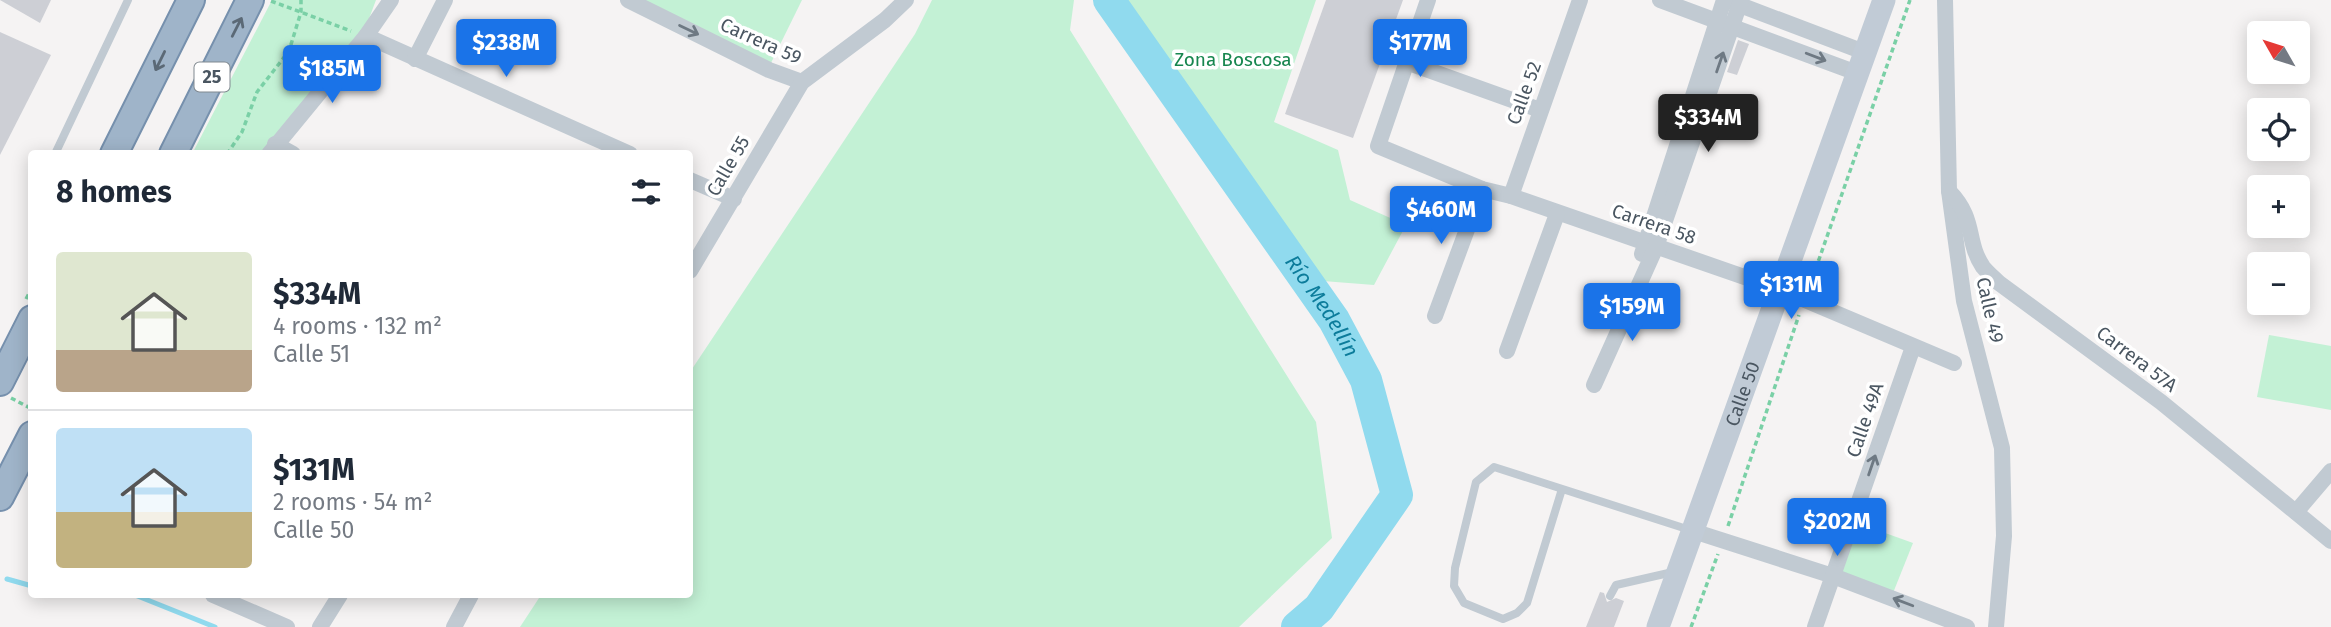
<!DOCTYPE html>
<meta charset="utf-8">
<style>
:root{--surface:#fff;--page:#f2f2f3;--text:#1f2937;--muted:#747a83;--line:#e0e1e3;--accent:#1a73e8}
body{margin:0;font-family:"Fira Sans",sans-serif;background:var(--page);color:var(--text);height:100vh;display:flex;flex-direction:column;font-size:26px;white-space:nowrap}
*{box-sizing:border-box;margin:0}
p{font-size:23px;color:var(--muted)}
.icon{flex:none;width:38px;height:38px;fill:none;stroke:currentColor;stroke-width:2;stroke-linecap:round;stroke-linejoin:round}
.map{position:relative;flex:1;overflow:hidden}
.details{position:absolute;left:28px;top:150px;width:665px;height:448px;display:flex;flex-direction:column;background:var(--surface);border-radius:7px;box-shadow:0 4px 18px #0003}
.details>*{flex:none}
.needle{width:46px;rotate:309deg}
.buttons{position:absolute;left:2247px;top:21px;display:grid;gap:14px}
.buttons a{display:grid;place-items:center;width:63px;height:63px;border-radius:7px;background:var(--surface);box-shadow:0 4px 18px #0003;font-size:35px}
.price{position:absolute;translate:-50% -60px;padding:0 16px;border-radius:7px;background:var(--accent);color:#fff;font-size:23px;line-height:46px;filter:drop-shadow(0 2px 4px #0008)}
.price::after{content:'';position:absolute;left:50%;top:42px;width:21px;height:16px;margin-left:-10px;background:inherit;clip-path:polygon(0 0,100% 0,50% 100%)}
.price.selected{background:#222;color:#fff}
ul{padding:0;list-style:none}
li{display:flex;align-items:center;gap:21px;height:175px;padding:0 28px}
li+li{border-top:2px solid var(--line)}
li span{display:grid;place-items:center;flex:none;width:196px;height:140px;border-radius:7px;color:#555}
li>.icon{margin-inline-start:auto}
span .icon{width:84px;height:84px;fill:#fffc;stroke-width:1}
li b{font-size:30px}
h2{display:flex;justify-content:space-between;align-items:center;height:84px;padding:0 28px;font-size:30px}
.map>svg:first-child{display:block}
.green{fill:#c3f1d5}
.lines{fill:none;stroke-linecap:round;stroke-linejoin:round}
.stream{stroke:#90daee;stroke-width:5}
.river{stroke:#90daee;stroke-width:32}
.building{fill:#cdcfd5}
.trunk-casing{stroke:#7690ad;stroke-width:30}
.path{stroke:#7ad0a6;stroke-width:3.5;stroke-dasharray:5 3.5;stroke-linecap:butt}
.service{stroke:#c1cad2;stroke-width:8}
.minor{stroke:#c1cad2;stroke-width:16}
.secondary{stroke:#c1cbd6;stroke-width:23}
.trunk{stroke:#9fb4c9;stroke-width:26}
.oneway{stroke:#5b6976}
.oneway2{stroke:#6e7983}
.labels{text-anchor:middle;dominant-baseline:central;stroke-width:7;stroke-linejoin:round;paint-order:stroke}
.shield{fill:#fff;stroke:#808990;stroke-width:2}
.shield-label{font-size:18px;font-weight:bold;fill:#4a5661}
.street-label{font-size:19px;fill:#4a5661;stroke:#fff}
.park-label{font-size:19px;fill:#17864f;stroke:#fff}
.water-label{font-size:21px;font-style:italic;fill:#0c7c9b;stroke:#fff}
</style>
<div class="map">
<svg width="2331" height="627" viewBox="0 0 2331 627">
<rect width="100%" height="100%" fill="#f5f3f3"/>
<g class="green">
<path d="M272,0h104l-9,24 -106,130h-69z"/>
<path d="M633,0h169l-33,67z"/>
<path d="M932,0h142l-4,30 246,392 16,116 -93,89h-719l21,-32h149v-223l225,-338z"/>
<path d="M1119,0h197l-42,122 64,28 12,50 56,25 -32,60 -51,-4z"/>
<path d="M2269,335l62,11v64l-74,-13z"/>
<path d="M1852,521l61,22 -22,55 -58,-22z"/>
</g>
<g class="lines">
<g class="stream">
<path d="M7,579l25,7"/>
<path d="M135,595l80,32"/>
</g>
<path class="river" id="s1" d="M1109,0l225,320 32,60 31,115 -78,113 -22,19"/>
</g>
<g class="building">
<path d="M0,0h51l-11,23z"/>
<path d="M1326,0h77l-50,138 -68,-24z"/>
<path d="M0,32l51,23 -51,100z"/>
<path d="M1738,40l11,4 -12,31 -10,-3z"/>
<path d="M1600,592l4,1 3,9 9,-4 8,3 -10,26h-28z"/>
</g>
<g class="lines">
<g class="trunk-casing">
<g id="trunk">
<path d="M114,154l77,-154"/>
<path d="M173,154l77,-154"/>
<path d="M0,382l32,-63"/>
<path d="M0,497l32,-62"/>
</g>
</g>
<g class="path">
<path d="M271,1l80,30"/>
<path d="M227,154l15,-22 15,-40 32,-41 12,-39v-12"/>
<path d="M1810,285l100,-285"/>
<path d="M26,299l6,-11"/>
<path d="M11,398l21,11"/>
<path d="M1728,526l71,-211"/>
<path d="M1691,627l27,-73"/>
</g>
<g class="service">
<path d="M55,154l73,-154"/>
<path d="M1562,489l-35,114 -10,10 -14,6 -39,-16 -10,-17 1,-18 21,-86 18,-15 196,63"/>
<path d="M1610,596l6,-11 57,-13"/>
</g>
<g class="minor">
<path d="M628,0l141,70 33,12"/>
<path d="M1428,0l-50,146 104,43 29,7 268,93 175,74"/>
<path d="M1660,0l197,73"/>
<path d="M1945,0l4,191 15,110 38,147 2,88 -8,91"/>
<path d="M1732,2l132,50"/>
<path d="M366,36l264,118"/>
<path d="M415,59l30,-59"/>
<path d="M1406,62l134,48"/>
<path d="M275,144l18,10"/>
<path d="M269,154l97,-118 25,-36"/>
<path d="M690,180l44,19"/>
<path d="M1949,191c28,29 16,49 34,76 5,6 11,11 16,16l162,119 170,139"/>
<path d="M1511,196l69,-196"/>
<path d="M1642,254l82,-254"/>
<path d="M690,271l112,-189 83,-62 21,-20"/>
<path d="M1435,316l47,-127"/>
<path d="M1507,351l50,-137"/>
<path d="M1594,385l62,-138 85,-247"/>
<path d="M2296,512l35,-41"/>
<path d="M1693,531l140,45 134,51"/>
<path d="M213,595l74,32"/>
<path d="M320,627l20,-32"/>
<path d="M454,627l17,-32"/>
<path d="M1815,627l98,-280"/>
</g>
<path class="secondary" id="s2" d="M1658,627l226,-627"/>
<use href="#trunk" class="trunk"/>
</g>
<defs><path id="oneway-shaft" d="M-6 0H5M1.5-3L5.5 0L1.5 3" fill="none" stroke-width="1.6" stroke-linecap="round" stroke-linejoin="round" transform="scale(1.75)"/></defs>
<g class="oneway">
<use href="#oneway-shaft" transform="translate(237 27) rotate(-63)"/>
<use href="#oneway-shaft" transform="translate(160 61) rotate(116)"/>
</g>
<g class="oneway2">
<use href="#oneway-shaft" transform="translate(689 30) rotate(26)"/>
<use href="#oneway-shaft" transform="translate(1816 57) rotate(21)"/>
<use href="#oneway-shaft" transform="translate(1720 62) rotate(-71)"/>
<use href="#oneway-shaft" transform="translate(1872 465) rotate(-71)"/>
<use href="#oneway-shaft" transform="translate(1903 602) rotate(-159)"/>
</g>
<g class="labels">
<rect class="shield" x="194.5" y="62.5" width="35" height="29" rx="5"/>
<g class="shield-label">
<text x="212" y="77">25</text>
</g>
<g class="street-label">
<text transform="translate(761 41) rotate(24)">Carrera 59</text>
<text transform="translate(1524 93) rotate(-70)">Calle 52</text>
<text transform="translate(728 166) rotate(-60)">Calle 55</text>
<text transform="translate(1654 224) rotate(19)">Carrera 58</text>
<text transform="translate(1990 310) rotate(77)">Calle 49</text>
<text transform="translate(2137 359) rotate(37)">Carrera 57A</text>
<text stroke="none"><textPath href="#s2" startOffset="248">Calle 50</textPath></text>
<text transform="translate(1865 420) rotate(-71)">Calle 49A</text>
</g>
<g class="park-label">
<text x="1233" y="59">Zona Boscosa</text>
</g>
<g class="water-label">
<text stroke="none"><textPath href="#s1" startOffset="373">Río Medellín</textPath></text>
</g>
</g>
</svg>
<div class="buttons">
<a><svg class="needle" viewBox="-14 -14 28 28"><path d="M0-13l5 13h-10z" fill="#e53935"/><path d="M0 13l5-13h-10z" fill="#747a83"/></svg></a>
<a><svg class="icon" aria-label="locate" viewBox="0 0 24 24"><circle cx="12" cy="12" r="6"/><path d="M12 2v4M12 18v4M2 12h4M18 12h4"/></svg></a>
<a>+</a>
<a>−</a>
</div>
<b class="price" style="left:506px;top:79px">$238M</b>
<b class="price" style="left:1420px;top:79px">$177M</b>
<b class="price" style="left:332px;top:105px">$185M</b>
<b class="price selected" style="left:1708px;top:154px">$334M</b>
<b class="price" style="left:1441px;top:246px">$460M</b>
<b class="price" style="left:1791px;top:321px">$131M</b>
<b class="price" style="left:1632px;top:343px">$159M</b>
<b class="price" style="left:1837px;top:558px">$202M</b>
<section class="details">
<h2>8 homes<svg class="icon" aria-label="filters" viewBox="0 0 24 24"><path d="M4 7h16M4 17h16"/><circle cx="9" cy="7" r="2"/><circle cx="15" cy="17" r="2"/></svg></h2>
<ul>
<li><span style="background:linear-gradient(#dfe7d0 70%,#b9a48a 0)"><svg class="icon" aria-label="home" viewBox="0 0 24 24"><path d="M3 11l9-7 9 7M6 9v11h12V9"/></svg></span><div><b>$334M</b><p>4 rooms · 132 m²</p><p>Calle 51</p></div></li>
<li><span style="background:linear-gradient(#bfe0f5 60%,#c2b280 0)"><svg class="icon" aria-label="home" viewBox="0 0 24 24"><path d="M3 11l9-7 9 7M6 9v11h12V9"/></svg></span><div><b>$131M</b><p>2 rooms · 54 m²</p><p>Calle 50</p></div></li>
</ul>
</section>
</div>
